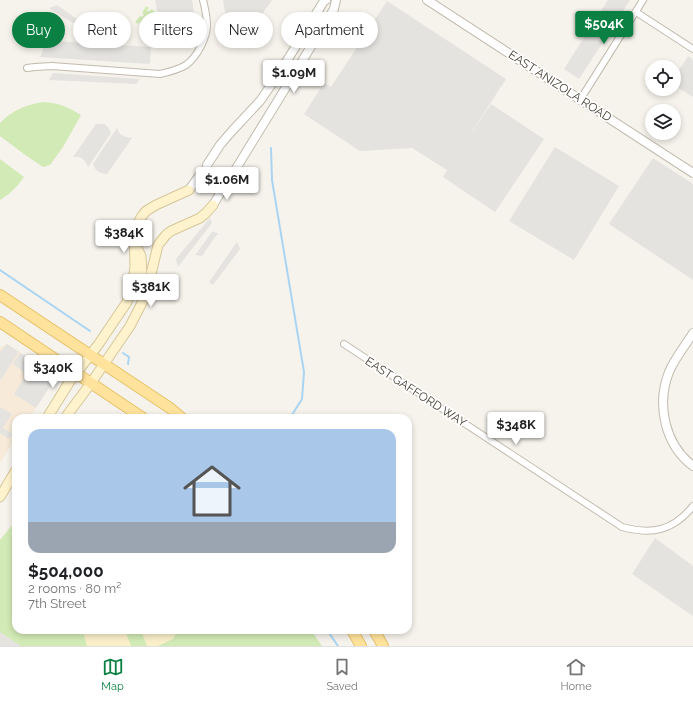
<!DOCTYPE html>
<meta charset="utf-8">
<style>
:root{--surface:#fff;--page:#f6f6f6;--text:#202124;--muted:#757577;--line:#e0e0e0;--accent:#0b8043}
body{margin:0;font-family:Raleway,sans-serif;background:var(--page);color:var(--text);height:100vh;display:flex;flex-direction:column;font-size:15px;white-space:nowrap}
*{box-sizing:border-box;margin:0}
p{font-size:13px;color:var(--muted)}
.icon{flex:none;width:22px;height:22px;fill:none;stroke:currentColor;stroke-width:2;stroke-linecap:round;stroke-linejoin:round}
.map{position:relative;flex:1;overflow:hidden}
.panel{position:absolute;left:12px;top:414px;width:400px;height:220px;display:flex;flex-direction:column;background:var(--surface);border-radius:12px;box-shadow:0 2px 6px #0003}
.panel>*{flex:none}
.guide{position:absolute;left:12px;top:12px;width:400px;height:36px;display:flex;gap:8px}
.tools{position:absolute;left:645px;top:60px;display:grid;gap:8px}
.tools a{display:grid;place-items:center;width:36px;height:36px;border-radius:50%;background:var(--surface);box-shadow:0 2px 6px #0003;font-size:20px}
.price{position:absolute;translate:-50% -34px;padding:0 9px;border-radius:4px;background:#fff;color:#222;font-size:13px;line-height:26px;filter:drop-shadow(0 1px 2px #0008)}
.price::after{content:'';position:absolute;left:50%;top:24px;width:12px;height:9px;margin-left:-6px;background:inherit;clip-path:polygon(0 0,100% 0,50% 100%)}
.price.selected{background:var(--accent);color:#fff}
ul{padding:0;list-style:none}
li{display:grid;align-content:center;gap:8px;height:212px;padding:0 16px}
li+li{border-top:1px solid var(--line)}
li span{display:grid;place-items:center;height:124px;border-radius:12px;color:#555}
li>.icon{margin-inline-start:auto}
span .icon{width:72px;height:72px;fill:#fffc;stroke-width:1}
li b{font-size:17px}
.pill{padding:0 14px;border-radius:18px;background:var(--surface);box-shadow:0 2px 6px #0003;font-size:14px;line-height:36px}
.pill.selected{background:var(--accent);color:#fff}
.dock{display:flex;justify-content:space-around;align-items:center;height:56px;border-top:1px solid var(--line);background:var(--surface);font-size:11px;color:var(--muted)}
.dock a{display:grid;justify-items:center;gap:2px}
.dock .selected{color:var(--accent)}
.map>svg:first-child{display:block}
.commercial{fill:#f7ead8}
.green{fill:#d2eab5}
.sand{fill:#f9efc9}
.parking{fill:#e5e3e0}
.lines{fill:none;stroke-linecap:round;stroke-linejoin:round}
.stream{stroke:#a9d4f2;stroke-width:2}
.minor-casing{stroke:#c2bbae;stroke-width:8}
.tertiary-casing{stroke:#c2bbae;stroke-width:10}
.secondary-casing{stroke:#d6c79b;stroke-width:11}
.primary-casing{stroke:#e6c16a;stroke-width:12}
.minor{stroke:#fff;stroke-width:6}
.tertiary{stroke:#fff;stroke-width:8}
.secondary{stroke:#fff3cd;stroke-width:9}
.primary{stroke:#ffe39c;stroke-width:10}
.labels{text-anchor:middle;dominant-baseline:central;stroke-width:3.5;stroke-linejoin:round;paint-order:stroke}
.street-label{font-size:12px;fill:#4b4439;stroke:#fff}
</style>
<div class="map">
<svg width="693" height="646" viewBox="0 0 693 646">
<rect width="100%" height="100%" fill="#f6f3ec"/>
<path class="commercial" d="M7,344l44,28 1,11 -23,35h-13v20l-16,25v-115z"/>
<g class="green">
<path d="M146,6l3,2 -2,2 2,2 2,-3 6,4 4,18 -3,1 -7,4 -5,-3 1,-2 -2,-2 1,-3 -2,-1 -1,2 -3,-1 2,-3 -3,-1 -1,2 -3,-2 5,-6 2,1 2,-2 -2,-2z"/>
<path d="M43,102c16,1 23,4 38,13l-18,32 -13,18 -7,2 -19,-13 -24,-18v-13c12,-13 26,-18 43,-21z"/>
<path d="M0,159l24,18c-7,10 -14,17 -24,23z"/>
<path d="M16,520v110h295l11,16h-322v-106z"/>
</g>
<g class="sand">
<path d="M90,630h35l6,16h-44l-4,-14z"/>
<path d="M141,630h37l-5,9 -15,7h-11z"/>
</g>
<g class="parking">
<path d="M155,0h37l5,30 -35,7z"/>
<path d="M223,0h49l-21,30 -17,-11h-3l-4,5z"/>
<path d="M608,0h22l-20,31 -5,-3 -7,11 5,3 -24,37 -15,-10z"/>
<path d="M387,1l119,78 -40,62 25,-37 53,35 -49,73 -52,-35 4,-7 -35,-22 -52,3 -56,-37 20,-31 7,4z"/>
<path d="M57,5l24,17 -8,1 -24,-15z"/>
<path d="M39,40l112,7 -1,17 -110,-7 3,-6 -1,-7z"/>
<path d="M688,56l5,4v37l-19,-12v-7z"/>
<path d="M53,73l87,6 -4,5 -87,-4z"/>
<path d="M96,124h8l4,3 3,6 -23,34 -3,-6 -5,-4h-7z"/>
<path d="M117,128l3,6 6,3 6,1 -25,36 -6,-1 -5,-3 -3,-6z"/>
<path d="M555,147l64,39 -45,74 -65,-39z"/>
<path d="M653,158l40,26v96l-84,-56z"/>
<path d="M210,218l2,5 -34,44 -2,-8z"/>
<path d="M212,232l6,1 -16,23 -7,-1z"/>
<path d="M237,242l3,7 -27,36 -4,-3z"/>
<path d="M7,344l12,8 -18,28 -1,-1v-27z"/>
<path d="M20,353l31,19 1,11 -16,25 -22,-14 10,-16 -1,-7 -10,-7z"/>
<path d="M0,407l12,7 -9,14 10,6 -4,5 -9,-6z"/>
<path d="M655,538l38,28v50l-61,-42z"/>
<path d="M0,632l21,14h-21z"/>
</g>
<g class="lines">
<g class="stream">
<path d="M271,148l1,32 32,192 -2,27 -12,19"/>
<path d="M0,270l90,61"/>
<path d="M123,353l6,4 -1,7"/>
<path d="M327,630l11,16"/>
</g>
<g class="minor-casing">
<g id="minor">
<path d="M636,12l57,37"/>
<path d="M27,68l8,-1 17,-1 108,8c9,-2 18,-4 26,-9 11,-8 21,-27 21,-40 0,-8 -2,-17 -4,-25"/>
<path d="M580,100l63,-100"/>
<path d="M344,344l278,183c30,8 51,4 71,-21"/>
</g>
</g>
<g class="tertiary-casing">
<g id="tertiary">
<path d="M427,0l266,173"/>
<path d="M207,165l13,-20 12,-14 28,-30 18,-26 46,-74 2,-1"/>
<path d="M229,180l105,-171 2,-9"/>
<path d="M189,190l13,-18"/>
<path d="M213,205l11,-18"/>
<path d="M693,333c-8,13 -18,25 -24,39 -13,33 -4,73 24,94"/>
</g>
</g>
<g class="secondary-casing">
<g id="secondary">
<path d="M135,244l6,12 1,20 5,5h2"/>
<path d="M47,418l23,-37 28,-36 29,-43 6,-17 2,-19 -1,-32 4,-11 4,-7 4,-5 10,-6 33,-15"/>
<path d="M65,418l26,-35 39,-57 16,-31 12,-50 8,-10 5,-4 29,-13 6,-5 7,-8"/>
<path d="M0,497l16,-27"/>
</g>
</g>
<g class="primary-casing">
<g id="primary">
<path d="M0,295l170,113 12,10"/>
<path d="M0,322l143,96"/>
<path d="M352,630l9,16"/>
<path d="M374,630l9,16"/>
</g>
</g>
<use href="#minor" class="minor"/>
<use href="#tertiary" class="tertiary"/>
<use href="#secondary" class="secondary"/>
<use href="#primary" class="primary"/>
</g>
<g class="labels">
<g class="street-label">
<text transform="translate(560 86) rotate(33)">EAST ANIZOLA ROAD</text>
<text transform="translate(416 392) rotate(33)">EAST GAFFORD WAY</text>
</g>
</g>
</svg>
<div class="tools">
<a><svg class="icon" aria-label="locate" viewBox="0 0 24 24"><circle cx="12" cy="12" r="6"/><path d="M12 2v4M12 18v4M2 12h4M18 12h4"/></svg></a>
<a><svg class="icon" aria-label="layers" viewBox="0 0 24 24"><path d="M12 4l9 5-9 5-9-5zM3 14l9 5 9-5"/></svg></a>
</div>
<b class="price selected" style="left:604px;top:45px">$504K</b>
<b class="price" style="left:294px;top:94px">$1.09M</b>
<b class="price" style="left:227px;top:201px">$1.06M</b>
<b class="price" style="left:124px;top:254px">$384K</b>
<b class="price" style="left:151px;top:308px">$381K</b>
<b class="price" style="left:53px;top:389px">$340K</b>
<b class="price" style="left:516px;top:446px">$348K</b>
<div class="guide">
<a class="pill selected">Buy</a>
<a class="pill">Rent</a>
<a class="pill">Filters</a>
<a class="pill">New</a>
<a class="pill">Apartment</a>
</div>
<section class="panel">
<ul>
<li><span style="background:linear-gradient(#a9c7e8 75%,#9aa5b1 0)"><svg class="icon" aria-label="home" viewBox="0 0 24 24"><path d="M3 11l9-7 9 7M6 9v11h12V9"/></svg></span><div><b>$504,000</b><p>2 rooms · 80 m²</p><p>7th Street</p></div></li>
</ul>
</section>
</div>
<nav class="dock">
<a class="selected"><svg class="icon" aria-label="map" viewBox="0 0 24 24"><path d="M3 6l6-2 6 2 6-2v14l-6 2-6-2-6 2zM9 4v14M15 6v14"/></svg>Map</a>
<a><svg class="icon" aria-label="saved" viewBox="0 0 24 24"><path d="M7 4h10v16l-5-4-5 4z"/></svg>Saved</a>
<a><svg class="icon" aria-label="home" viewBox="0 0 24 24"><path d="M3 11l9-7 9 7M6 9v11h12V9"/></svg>Home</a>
</nav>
